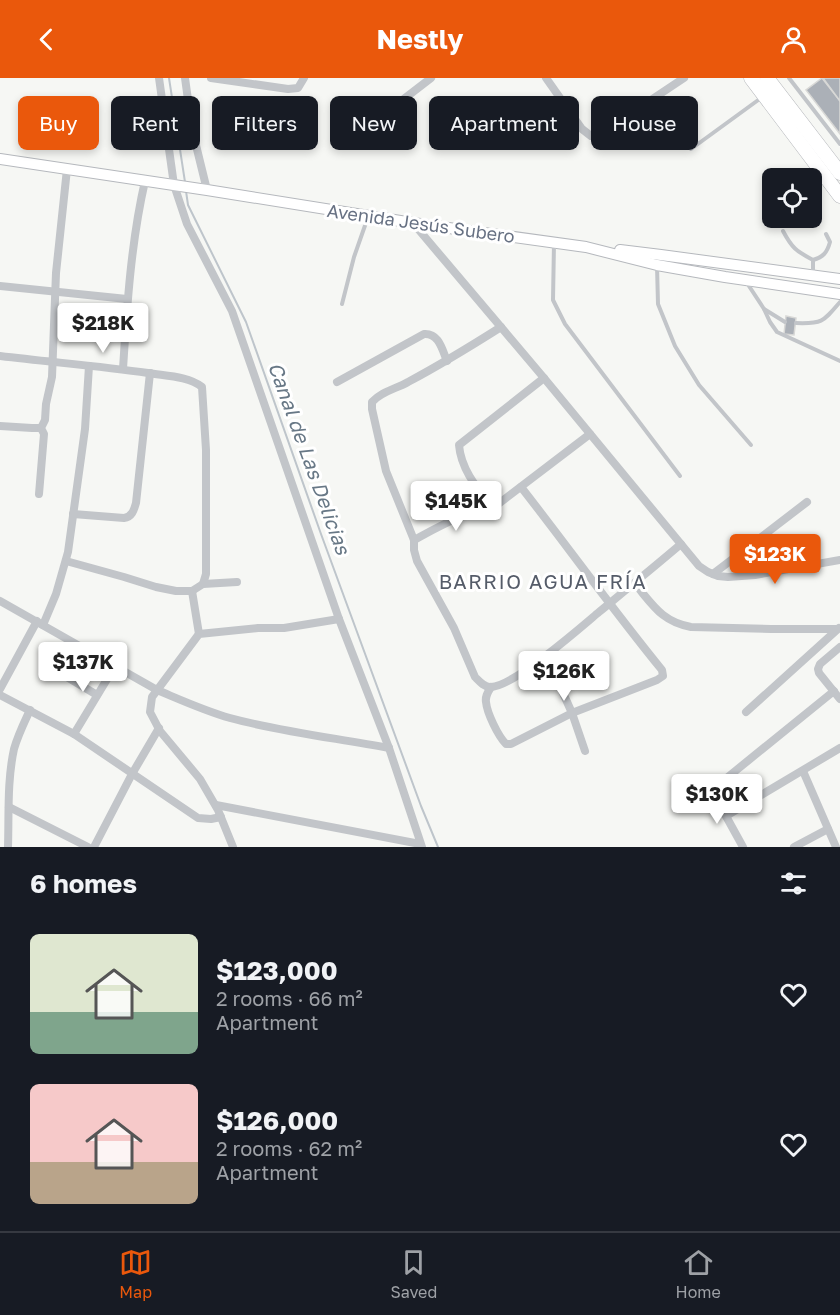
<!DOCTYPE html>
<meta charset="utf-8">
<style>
:root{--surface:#171b24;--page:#242831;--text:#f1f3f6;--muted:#9ea1a6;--line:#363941;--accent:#ea580c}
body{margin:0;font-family:"Golos Text",sans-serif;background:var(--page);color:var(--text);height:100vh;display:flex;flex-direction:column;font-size:22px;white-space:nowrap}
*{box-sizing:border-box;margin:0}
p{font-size:20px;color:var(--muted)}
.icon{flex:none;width:33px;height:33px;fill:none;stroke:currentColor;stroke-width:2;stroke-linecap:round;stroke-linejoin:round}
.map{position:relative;height:769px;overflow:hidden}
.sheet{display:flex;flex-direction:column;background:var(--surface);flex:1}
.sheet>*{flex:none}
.guide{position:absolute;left:18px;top:18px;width:804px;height:54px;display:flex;gap:12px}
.controls{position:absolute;left:762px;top:90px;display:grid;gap:12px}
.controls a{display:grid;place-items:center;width:60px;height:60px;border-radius:9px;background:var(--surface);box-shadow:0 3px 9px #0003;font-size:30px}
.price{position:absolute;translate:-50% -51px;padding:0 14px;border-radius:6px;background:#fff;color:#222;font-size:20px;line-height:39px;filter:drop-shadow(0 2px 3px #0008)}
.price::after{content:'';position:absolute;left:50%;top:36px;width:18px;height:14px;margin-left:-9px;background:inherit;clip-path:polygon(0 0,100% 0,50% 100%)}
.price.current{background:var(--accent);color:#fff}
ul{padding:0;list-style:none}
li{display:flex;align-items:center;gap:18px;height:150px;padding:0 30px}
li span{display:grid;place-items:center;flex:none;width:168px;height:120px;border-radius:9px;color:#555}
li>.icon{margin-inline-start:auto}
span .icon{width:72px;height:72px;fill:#fffc;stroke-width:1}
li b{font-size:26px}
h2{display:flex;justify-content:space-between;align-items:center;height:72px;padding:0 30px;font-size:26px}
.pill{padding:0 21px;border-radius:9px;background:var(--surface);box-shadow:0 3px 9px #0003;font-size:21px;line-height:54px}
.pill.current{background:var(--accent);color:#fff}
header{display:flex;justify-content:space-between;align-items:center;height:78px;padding:0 30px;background:var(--accent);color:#fff;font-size:27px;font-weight:700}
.tab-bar{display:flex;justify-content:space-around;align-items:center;height:84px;border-top:2px solid var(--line);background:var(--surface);font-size:16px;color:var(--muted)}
.tab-bar a{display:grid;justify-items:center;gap:3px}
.tab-bar .current{color:var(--accent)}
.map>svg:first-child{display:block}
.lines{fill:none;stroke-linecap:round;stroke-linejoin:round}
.stream{stroke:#bec5cb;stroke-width:2}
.building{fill:#abb0b7;stroke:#d8d8d6;stroke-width:1.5}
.secondary-casing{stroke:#b5b8bd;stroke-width:12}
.highway-casing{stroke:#b5b7bb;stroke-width:15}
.lane{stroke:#c2c5c9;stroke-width:4}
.street{stroke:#c2c5c9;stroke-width:8}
.secondary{stroke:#fff;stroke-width:10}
.highway{stroke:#fff;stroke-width:14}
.labels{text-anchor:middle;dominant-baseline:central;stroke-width:6;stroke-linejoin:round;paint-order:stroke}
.street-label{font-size:18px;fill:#677183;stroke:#fff}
.water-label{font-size:20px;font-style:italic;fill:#687886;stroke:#fff}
.neighbourhood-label{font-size:20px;letter-spacing:1.5px;fill:#555c69;stroke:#fff}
</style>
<header><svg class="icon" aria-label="back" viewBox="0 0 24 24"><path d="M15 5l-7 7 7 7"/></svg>Nestly<svg class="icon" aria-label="person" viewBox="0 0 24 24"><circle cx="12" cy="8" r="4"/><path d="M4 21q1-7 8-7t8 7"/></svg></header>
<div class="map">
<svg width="840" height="769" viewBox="0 0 840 769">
<rect width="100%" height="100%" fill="#f6f7f4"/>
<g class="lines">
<g class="stream">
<path d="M169,0l16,104"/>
<path d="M186,113l2,14 58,117 75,212 100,272 17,41"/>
</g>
</g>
<g class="building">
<path d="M822,0l18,23v33l-34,-44z"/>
<path d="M823,0h17v23z"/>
<path d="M786,238l10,2 -2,17 -10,-1z"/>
</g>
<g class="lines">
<g class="secondary-casing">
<g id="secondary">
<path d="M0,81l207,31 206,33 173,24 71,18 68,12 115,17"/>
<path d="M620,172l41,5 179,24"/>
</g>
</g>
<g class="highway-casing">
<g id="highway">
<path d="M751,0l89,118"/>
<path d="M767,0l73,95"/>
</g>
</g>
<g class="lane">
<path d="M789,0l51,66"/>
<path d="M510,57l51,-35"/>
<path d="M691,71l70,-51"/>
<path d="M783,153c9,17 13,20 30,29v15"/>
<path d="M554,165l-1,57 12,24 115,152"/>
<path d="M813,182c10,-3 14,-7 17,-18l-4,-8"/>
<path d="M657,188l1,38 17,42 24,39 52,60"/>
<path d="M747,205l17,26 21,13"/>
<path d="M342,226l12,-47 14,-40"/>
<path d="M764,231l6,13 7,10 63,29"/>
<path d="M796,245c26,1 27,-1 44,-21"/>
</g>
<g class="street">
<path d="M159,0l15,107 13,39 45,87 107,308 50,129 33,99"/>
<path d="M185,0l7,51 15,61"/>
<path d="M211,0l77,11 10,-1 6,-10"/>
<path d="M546,0l36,51 9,7 12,-4 81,-54"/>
<path d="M370,47l61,-47"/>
<path d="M413,145l131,155 155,188 9,6 10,4 10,1 27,-2 85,-15"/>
<path d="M0,208l127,13"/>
<path d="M501,249c-30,19 -61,38 -93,55 -12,7 -26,9 -36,20v7l14,62 28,69v10l3,11 37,67 21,49c4,4 9,10 15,10 22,1 90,-59 109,-75 28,-23 55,-45 82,-68"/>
<path d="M0,278c49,6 99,10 148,17 17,3 40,3 54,14l4,63v124l-3,10"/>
<path d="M123,291c4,-63 8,-127 22,-188"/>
<path d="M337,304l87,-48c15,-1 18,15 23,27"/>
<path d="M0,348l32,2h9"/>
<path d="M39,416l5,-60 -3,-6 4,-8 1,-16 6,-27 4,-104 11,-104"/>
<path d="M493,430c-15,-19 -32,-38 -34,-63l85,-67"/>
<path d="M73,436l51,4c8,-1 10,-8 12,-15l14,-130"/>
<path d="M414,462c26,-14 50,-28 79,-32l97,-74"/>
<path d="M66,483l58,16 32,10 20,4h16l11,-7 34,-2"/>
<path d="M713,496l94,-72"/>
<path d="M635,506c18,21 27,38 56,43l80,2h66"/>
<path d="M192,513l7,43"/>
<path d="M0,523l157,89c24,10 48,21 73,28 52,14 106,20 159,30"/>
<path d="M43,547l13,-31 12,-42 17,-123 4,-63"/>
<path d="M840,569l-20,17 -2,5 1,4 21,26"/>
<path d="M546,577l26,58 13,38"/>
<path d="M52,590l45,27"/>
<path d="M491,609c-3,5 -6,9 -5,15 1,11 12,34 20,42h5l61,-31 85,-33 6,-4 -1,-6c-49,-60 -94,-123 -141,-183"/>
<path d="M0,611l37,-68"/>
<path d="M0,617l74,39 124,84 13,1 10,-2"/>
<path d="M746,634l93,-84"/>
<path d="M74,656l41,-68"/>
<path d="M803,693l33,76"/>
<path d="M216,727l204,39"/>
<path d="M9,729l79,40"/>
<path d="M726,738l114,-68"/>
<path d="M8,769c1,-32 -1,-66 6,-98 4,-14 10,-26 16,-39"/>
<path d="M94,769l38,-73 27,-46"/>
<path d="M233,769l-15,-37 -18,-31 -40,-48 -10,-19 2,-15 47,-63 59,-6h26l55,-9"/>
<path d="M743,769l-27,-49 -1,-5 3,-8 116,-94"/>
<path d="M794,769l34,-18"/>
</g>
<use href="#secondary" class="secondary"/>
<use href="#highway" class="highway"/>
</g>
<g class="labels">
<g class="street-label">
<text transform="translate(421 145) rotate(8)">Avenida Jesús Subero</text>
</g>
<g class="water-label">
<text transform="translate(310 380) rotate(70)">Canal de Las Delicias</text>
</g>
<g class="neighbourhood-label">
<text x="543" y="503">BARRIO AGUA FRÍA</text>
</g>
</g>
</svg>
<div class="controls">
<a><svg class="icon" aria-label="locate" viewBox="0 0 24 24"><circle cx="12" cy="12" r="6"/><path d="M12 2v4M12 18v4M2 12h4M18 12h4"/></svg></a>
</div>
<b class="price" style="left:103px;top:276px">$218K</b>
<b class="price" style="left:456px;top:454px">$145K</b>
<b class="price current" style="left:775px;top:507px">$123K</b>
<b class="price" style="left:83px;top:615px">$137K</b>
<b class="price" style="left:564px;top:624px">$126K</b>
<b class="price" style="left:717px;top:747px">$130K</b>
<div class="guide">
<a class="pill current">Buy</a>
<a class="pill">Rent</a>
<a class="pill">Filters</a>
<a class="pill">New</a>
<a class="pill">Apartment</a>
<a class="pill">House</a>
</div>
</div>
<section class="sheet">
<h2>6 homes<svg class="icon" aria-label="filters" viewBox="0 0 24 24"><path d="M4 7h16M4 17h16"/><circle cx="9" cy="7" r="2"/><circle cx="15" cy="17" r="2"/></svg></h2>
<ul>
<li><span style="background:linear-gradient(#dfe7d0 65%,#7fa58c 0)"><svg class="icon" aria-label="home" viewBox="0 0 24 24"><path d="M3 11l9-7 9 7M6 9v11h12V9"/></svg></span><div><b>$123,000</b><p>2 rooms · 66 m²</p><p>Apartment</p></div><svg class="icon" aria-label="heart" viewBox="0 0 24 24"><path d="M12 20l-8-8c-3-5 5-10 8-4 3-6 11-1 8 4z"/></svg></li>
<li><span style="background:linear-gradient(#f6c9c9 65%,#b9a48a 0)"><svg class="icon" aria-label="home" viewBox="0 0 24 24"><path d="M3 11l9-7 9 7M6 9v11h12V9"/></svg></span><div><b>$126,000</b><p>2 rooms · 62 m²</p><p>Apartment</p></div><svg class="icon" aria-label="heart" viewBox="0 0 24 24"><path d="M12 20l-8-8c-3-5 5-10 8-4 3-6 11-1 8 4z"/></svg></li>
</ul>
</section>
<nav class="tab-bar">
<a class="current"><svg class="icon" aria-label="map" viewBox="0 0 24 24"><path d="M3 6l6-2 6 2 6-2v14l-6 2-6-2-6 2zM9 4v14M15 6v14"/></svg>Map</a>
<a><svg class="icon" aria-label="saved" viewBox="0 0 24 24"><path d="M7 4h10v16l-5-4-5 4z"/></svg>Saved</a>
<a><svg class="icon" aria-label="home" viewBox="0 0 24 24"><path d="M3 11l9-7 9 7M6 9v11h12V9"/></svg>Home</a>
</nav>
